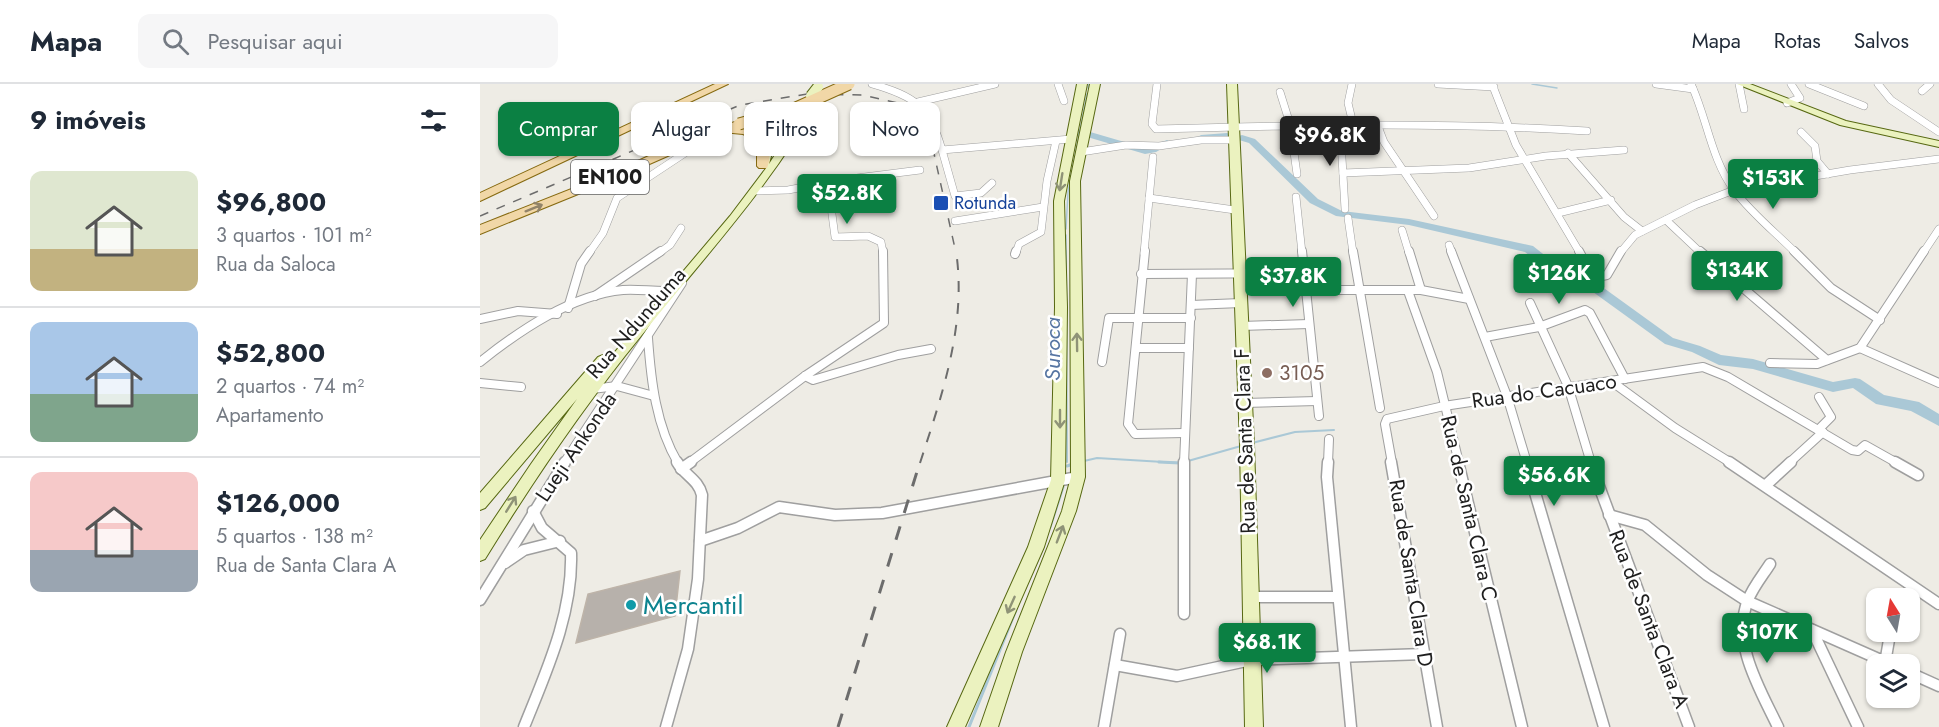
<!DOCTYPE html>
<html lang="pt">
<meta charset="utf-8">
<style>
:root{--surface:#fff;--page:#f6f6f7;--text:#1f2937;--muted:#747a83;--line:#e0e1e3;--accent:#0b8043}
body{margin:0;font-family:Jost,sans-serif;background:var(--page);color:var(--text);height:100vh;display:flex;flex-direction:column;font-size:22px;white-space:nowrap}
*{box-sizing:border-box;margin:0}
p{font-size:20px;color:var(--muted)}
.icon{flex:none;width:33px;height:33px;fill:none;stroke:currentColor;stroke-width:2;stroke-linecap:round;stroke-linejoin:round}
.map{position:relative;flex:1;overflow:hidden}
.details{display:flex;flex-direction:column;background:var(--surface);width:480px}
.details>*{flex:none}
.guide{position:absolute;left:18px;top:18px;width:570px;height:54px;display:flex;gap:12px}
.needle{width:39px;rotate:349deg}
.tools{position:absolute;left:1386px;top:504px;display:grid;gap:12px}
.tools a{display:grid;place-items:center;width:54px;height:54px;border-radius:12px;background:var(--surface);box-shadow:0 2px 4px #0004;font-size:30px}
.price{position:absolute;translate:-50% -51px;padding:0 14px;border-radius:6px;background:var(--accent);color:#fff;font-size:20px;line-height:39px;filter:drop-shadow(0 2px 3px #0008)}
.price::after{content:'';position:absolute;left:50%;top:36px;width:18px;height:14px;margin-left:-9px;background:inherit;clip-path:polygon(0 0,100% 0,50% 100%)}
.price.selected{background:#222;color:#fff}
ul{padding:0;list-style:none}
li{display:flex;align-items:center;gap:18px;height:150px;padding:0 30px}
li+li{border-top:2px solid var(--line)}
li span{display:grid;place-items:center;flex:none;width:168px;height:120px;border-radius:12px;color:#555}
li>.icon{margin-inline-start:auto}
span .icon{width:72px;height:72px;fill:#fffc;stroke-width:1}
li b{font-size:26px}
h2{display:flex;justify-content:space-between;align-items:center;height:72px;padding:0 30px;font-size:26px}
.tag{padding:0 21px;border-radius:12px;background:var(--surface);box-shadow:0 2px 4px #0004;font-size:21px;line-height:54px}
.tag.selected{background:var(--accent);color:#fff}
header{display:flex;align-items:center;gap:36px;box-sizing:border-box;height:84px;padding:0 30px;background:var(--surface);border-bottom:2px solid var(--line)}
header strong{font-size:28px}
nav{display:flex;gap:33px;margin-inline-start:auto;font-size:21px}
.search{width:420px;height:54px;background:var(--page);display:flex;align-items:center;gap:15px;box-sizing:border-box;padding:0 21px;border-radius:12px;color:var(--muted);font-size:22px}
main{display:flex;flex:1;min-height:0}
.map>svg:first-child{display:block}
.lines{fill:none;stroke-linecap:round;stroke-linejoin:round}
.stream-far2{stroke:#aac8d6;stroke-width:1.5}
.stream-far1{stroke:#aac8d6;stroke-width:2}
.stream{stroke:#aac8d6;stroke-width:3}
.river{fill:#aac8d6;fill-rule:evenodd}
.building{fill:#b7b1ab;stroke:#beb4a9;stroke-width:1.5}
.street-far2-casing{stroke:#9f9f9f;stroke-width:8}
.street-far1-casing{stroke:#9f9f9f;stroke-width:10}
.street-casing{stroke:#9f9f9f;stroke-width:13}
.secondary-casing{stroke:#576812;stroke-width:2}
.primary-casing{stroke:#866a11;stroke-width:2}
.street-far2{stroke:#fff;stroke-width:7}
.street-far1{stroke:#fff;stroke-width:8}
.street{stroke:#fff;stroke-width:10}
.secondary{fill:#ebf2bf;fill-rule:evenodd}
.primary{fill:#f1d7a7;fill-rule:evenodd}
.rail-far2{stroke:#6c6c6c;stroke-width:1.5;stroke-dasharray:9 9;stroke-linecap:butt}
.rail-far1{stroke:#6c6c6c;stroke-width:2;stroke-dasharray:11 11;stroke-linecap:butt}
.rail{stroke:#6c6c6c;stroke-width:3;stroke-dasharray:14 14;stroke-linecap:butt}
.secondary-bridge-casing{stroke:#576812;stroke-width:12;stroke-linecap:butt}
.primary-bridge-casing{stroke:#866a11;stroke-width:13;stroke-linecap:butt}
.secondary-bridge{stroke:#ebf2bf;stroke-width:10}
.primary-bridge{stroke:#f1d7a7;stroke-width:11}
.oneway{stroke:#8f9377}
.oneway2{stroke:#928469}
.transit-dot{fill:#1a4fb4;stroke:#fff;stroke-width:2}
.education-dot{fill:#8d6e63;stroke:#fff;stroke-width:2}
.culture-dot{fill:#0f9aa8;stroke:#fff;stroke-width:2}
.labels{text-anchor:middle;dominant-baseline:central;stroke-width:5;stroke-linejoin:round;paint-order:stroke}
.far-transit-label{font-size:18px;fill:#164399;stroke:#fff;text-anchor:start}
.shield{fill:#fff;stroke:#626262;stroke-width:1.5}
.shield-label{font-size:20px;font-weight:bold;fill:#1e1e1e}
.street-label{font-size:21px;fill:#1e1e1e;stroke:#fff}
.education-label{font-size:21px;fill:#785e54;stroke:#fff;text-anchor:start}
.water-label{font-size:22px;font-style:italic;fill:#5675a2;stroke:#fff}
.near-culture-label{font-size:26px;fill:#0d838f;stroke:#fff;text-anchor:start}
</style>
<header>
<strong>Mapa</strong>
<div class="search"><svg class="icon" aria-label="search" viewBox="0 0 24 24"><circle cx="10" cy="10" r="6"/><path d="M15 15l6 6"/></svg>Pesquisar aqui</div>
<nav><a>Mapa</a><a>Rotas</a><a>Salvos</a></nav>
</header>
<main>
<section class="details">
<h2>9 imóveis<svg class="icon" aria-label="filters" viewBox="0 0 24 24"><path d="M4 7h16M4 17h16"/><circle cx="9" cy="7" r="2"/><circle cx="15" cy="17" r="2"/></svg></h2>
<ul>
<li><span style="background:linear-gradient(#dfe7d0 65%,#c2b280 0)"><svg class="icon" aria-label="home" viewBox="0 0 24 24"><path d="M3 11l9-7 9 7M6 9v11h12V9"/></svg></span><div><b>$96,800</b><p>3 quartos · 101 m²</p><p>Rua da Saloca</p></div></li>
<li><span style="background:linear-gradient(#a9c7e8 60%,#7fa58c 0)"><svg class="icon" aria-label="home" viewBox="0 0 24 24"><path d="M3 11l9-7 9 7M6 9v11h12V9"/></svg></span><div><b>$52,800</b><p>2 quartos · 74 m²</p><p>Apartamento</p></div></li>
<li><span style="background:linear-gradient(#f6c9c9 65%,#9aa5b1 0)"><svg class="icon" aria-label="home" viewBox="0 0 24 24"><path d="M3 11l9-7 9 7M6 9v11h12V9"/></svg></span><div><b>$126,000</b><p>5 quartos · 138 m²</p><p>Rua de Santa Clara A</p></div></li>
</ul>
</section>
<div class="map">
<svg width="1459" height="643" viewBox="0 0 1459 643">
<rect width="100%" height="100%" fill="#eeece5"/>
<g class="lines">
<g class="stream-far2">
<path d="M1052,0l25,4"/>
<path d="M608,4l1,-4"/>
<path d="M586,145l2,-37 19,-98"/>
<path d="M586,151v18"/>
</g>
<g class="stream-far1">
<path d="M586,167l1,211"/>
<path d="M772,359l43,-11 39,-2"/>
<path d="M604,377l13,-3 83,5"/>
<path d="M708,377l53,-15"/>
</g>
<g class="stream">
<path d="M679,378l21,1"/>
<path d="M587,382l6,-2"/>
<path d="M570,443l13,-40"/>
<path d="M489,643l47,-117"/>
</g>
<g class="river">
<path d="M600,45l65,19 22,-8 5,3 -16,9 -11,2 -68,-20 -2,-2z"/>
<path d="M747,49l3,1v4l-29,3 -5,-3 5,-3z"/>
<path d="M762,51l13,4 63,60 24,12 67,8 124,27 19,15 31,12 90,65 27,8 21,9 32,4 80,23 22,-4 5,1 24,16 35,7 20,12v12l-28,-15 -35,-7 -23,-16 -20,4 -80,-23 -34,-4 -27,-13 -27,-8 -90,-65 -31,-12 -19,-15 -116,-27 -73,-9 -26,-13 -61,-60 -10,-3v-4z"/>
</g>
</g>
<path class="building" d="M200,487l-5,45 -99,27 12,-49z"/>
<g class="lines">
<g class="street-far2-casing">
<g id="street-far2">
<path d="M392,0c42,12 58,22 70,66l129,-11"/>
<path d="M578,0l6,17"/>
<path d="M677,0l-5,40 4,5c144,-4 287,-7 431,2"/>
<path d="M872,0l-4,19 5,21"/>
<path d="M958,0l56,3"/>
<path d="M1012,0l24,61 64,108"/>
<path d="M1176,0l37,5"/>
<path d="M1211,0c16,34 20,75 43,106 17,23 42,43 62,63"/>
<path d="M1259,0l5,25"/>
<path d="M1329,0l55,22"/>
<path d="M1398,0l13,16 48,32"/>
<path d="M1442,7l8,-7"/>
<path d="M800,8l10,32 7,50"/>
<path d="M438,18l77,-18"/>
<path d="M1307,19l13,-5 -9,-14"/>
<path d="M860,40l5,85"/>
<path d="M897,40l7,18 50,74"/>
<path d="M1321,48l14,14 2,15 11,13"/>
<path d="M462,66l13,46 26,-3 11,-10"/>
<path d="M601,68l45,-7 33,1 42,-6h32"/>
<path d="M1088,69l56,64 18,14"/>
<path d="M863,89l126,-5 77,-12 78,-6"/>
<path d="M348,100l7,53 33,-1 13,6 2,11"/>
<path d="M274,107l34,-1 53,-10 79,-10"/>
<path d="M816,113l6,56"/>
<path d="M669,114l86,12"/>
<path d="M1078,129l53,-13"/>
<path d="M868,134l5,35"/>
<path d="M1186,136l35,33"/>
<path d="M475,137l88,-14"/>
<path d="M922,146l7,23"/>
<path d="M969,161l3,8"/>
<path d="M109,169l14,-20 14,-35 68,-45 13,-15"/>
<path d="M179,169l11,-8 11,-17"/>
<path d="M536,169l3,-9 22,-12 6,-51 9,-40"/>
<path d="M664,169l9,-96"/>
<path d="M1140,169l15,-18 60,-30 39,-15 116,-20 89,-11"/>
<path d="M1443,169l16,-24"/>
</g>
</g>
<g class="street-far1-casing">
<g id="street-far1">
<path d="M665,167l-17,173 7,10 49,-1"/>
<path d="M822,167l17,165"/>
<path d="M873,167l27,157"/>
<path d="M929,167l12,39"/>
<path d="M971,167l56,145 20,67"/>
<path d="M1099,167l10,19 8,7 10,-2 14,-24"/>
<path d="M1220,167l127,109"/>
<path d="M1314,167l37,37 49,32"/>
<path d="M535,170l1,-3"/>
<path d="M661,190l162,-1"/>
<path d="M824,206h117l48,9"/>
<path d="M928,207l29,81 22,91"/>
<path d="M115,212l66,-45"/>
<path d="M1050,219l38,83 23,77"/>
<path d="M711,221l50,-2"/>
<path d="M88,224l13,-44 9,-13"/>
<path d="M0,235l38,-8 39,3"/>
<path d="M761,242l68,-2"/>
<path d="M1005,253l54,-10 46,-17 5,3 35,66"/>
<path d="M168,254c3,43 8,88 30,125"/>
<path d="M658,264h51"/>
<path d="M1380,264l79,35"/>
<path d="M0,278c39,-31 91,-67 143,-72 13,-1 27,1 41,1"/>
<path d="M622,278l7,-44h82"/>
<path d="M1290,279l47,1 43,-16 64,-97"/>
<path d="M325,292l8,4 85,-25 33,-6"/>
<path d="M1131,297l64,47 56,35"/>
<path d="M0,299l41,4"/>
<path d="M112,305l25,-3 37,10"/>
<path d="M765,319l72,-2"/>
<path d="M1338,346l13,-13 -12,-20"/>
<path d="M84,379l118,-180"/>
<path d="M209,379l116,-87 79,-53 -1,-72"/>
<path d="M704,379l8,-189"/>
<path d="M848,379l1,-24"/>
<path d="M912,379l-7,-39 2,-5 57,-13 259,-39 25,10 124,73 6,1 7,-6 32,18"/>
<path d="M1309,379l34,-31"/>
</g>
</g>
<g class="street-casing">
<g id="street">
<path d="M704,378v152"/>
<path d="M848,378l-1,15 24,250"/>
<path d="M911,378l46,265"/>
<path d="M978,378l64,265"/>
<path d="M1046,378l78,265"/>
<path d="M1110,378l99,265"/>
<path d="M1249,378l210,142"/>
<path d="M1415,378l23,13"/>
<path d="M201,385l10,-7"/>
<path d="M1286,401l25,-23"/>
<path d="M1129,431l36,10 62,50 40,26 143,63"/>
<path d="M220,457l38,-13 41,-21 56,8 47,-2 196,-36"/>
<path d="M25,479l19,-13 36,-9"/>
<path d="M1290,480c-7,11 -17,23 -22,36 -17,43 12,89 30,127"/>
<path d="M770,513h87"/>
<path d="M0,516l85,-138"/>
<path d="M1332,546l46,97"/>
<path d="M1405,579l5,-29"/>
<path d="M635,581l62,11 74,-16 173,-6"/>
<path d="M1430,589l29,13"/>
<path d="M44,643c22,-55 49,-113 47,-174l-29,-25 -9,-17"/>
<path d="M186,643l22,-78 10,-70 4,-84c-4,-16 -17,-19 -25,-33"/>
<path d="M624,643l16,-93"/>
</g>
</g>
<g class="secondary-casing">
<g id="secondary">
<path d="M597,0h10l-23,117 3,106 -2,173 -21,67 -79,180h-18l81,-180 23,-67 4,-173 -1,-106z"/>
<path d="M610,0h10l-20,97 5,296 -9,34 -54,141 -24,75h-18l26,-75 56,-141 9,-34 -1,-296z"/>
<path d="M747,0h10l17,361 9,282h-18l-5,-282z"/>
<path d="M1257,0h13l96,37 93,20v6l-99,-22z"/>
<path d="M333,10l8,2c-49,89 -117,161 -180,240 -57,70 -108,145 -156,223l-5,2v-21l51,-76 46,-65 -92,109 -5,2v-17l118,-136 5,-2 6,4 121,-143 37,-49 -8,-2 8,-33 36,-32h6zM325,24l-36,56 8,-31z"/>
</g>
</g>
<g class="primary-casing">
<g id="primary">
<path d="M235,0h13l-248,117v-8z"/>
<path d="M259,37l5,3 -6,3c22,2 38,19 29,41h-8l-2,-2v-18l-4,-9 -10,-5 -21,-2 -102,45 -140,57v-9l132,-52 93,-43z"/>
</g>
</g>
<use href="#street-far2" class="street-far2"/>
<use href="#street-far1" class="street-far1"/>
<use href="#street" class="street"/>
<use href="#secondary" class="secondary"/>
<use href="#primary" class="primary"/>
<path class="rail-far2" d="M0,132l260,-111 67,-11 55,1 45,10 14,10 10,25 25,113"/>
<path class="rail-far1" d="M440,379c22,-68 47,-139 36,-212"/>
<path class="rail" d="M358,643l82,-265"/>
<g class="secondary-bridge-casing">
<path id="secondary-bridge" d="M331,12l7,-9"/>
</g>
<g class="primary-bridge-casing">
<path id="primary-bridge" d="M259,40l57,-16 53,-24"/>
</g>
<use href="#secondary-bridge" class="secondary-bridge"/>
<use href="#primary-bridge" class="primary-bridge"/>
</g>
<defs><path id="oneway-shaft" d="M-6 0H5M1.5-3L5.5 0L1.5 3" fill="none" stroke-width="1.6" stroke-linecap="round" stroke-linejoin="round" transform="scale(1.5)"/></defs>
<g class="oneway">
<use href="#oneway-shaft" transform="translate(581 98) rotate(99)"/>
<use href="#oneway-shaft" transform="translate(597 258) rotate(-91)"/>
<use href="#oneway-shaft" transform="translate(580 335) rotate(90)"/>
<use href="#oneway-shaft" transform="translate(31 420) rotate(-58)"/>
<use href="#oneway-shaft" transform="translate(580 450) rotate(-69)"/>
<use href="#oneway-shaft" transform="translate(531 521) rotate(114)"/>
</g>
<use class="oneway2" href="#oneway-shaft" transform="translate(54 124) rotate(-22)"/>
<rect class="transit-dot" x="453" y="111" width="16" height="16" rx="3"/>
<circle class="education-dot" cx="787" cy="289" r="6"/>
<circle class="culture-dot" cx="151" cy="521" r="6"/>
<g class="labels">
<g class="far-transit-label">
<text x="474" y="119">Rotunda</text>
</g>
<rect class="shield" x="91" y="76" width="78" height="34" rx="4.5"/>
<g class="shield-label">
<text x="130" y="93">EN100</text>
</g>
<g class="street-label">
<text transform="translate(156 239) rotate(-49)">Rua Ndunduma</text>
<text transform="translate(1064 307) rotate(-8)">Rua do Cacuaco</text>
<text transform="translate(765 357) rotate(-92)">Rua de Santa Clara F</text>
<text transform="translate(96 363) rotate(-56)">Lueji Ankonda</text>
<text transform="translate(989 424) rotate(77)">Rua de Santa Clara C</text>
<text transform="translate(931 489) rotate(81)">Rua de Santa Clara D</text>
<text transform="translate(1169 535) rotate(69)">Rua de Santa Clara A</text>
</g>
<g class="education-label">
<text x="799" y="289">3105</text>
</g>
<g class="water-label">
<text transform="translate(572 265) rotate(-90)">Suroca</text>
</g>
<g class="near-culture-label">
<text x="163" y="521">Mercantil</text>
</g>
</g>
</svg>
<div class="tools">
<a><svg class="needle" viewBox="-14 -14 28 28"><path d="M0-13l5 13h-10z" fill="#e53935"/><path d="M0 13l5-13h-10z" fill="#747a83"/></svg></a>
<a><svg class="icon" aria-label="layers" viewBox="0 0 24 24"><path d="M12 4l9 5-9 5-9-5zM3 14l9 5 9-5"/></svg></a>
</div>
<b class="price selected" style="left:850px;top:83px">$96.8K</b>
<b class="price" style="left:1293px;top:126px">$153K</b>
<b class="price" style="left:367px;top:141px">$52.8K</b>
<b class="price" style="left:1257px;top:218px">$134K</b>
<b class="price" style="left:1079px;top:221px">$126K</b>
<b class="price" style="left:813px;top:224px">$37.8K</b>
<b class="price" style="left:1074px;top:423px">$56.6K</b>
<b class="price" style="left:1287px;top:580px">$107K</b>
<b class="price" style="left:787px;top:590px">$68.1K</b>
<div class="guide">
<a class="tag selected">Comprar</a>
<a class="tag">Alugar</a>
<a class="tag">Filtros</a>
<a class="tag">Novo</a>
</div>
</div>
</main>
